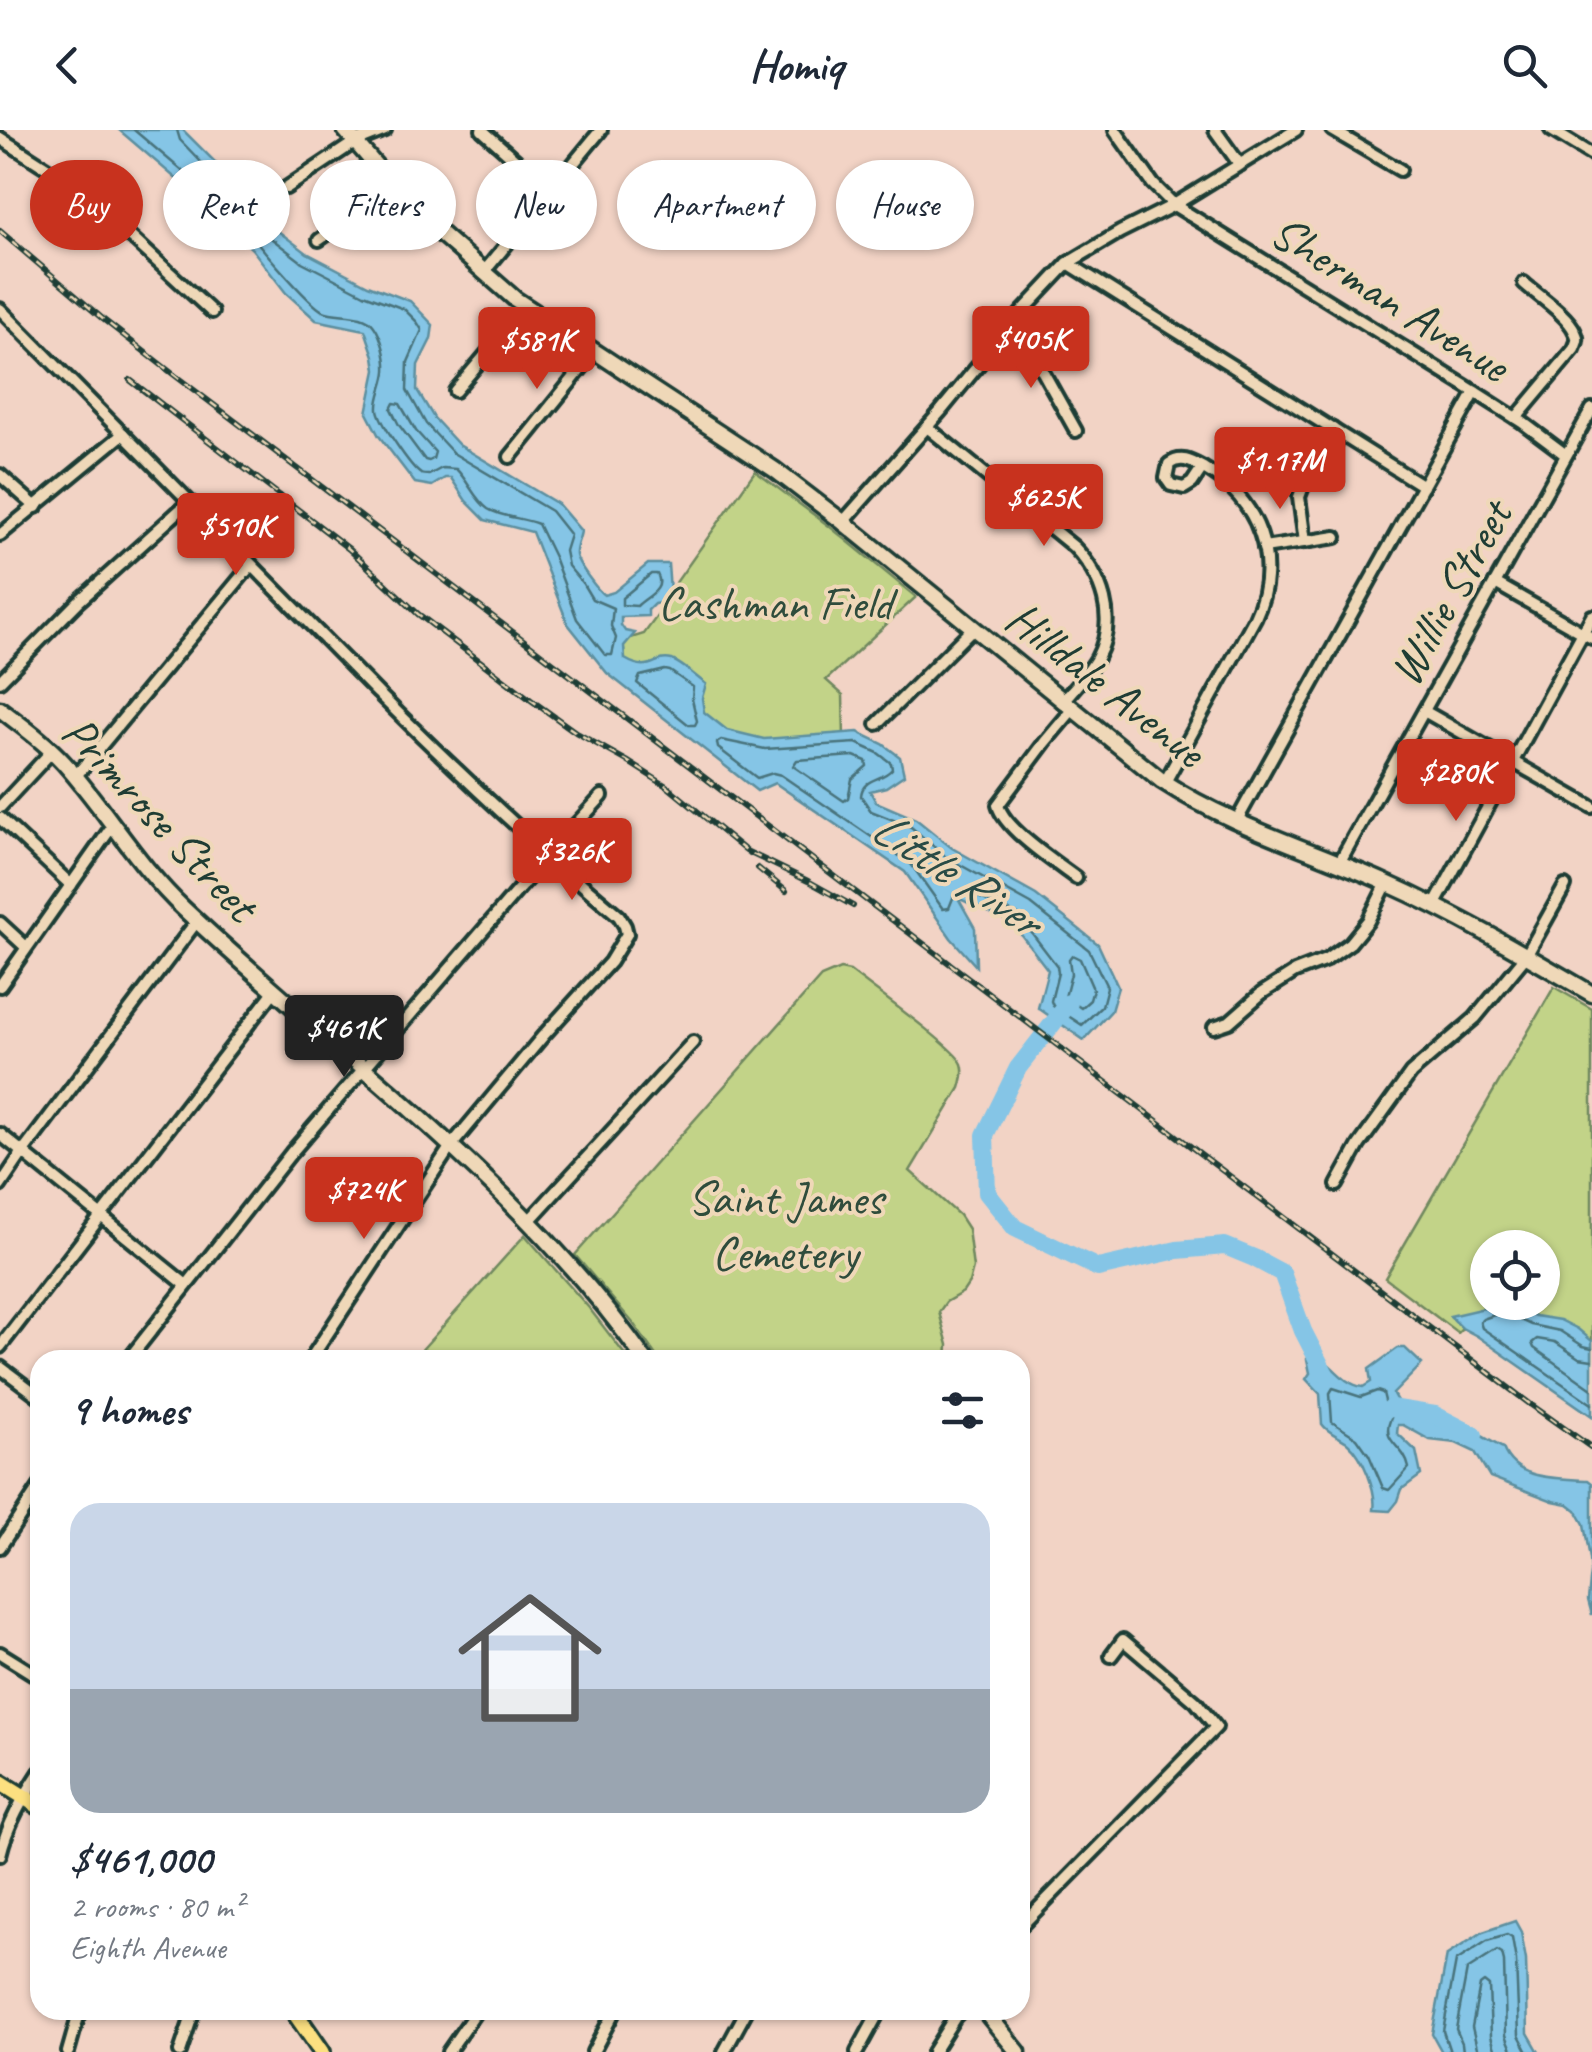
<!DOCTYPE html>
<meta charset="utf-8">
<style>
:root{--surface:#fff;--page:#f6f6f7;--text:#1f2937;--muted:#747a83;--accent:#c8321e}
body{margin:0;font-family:Caveat,sans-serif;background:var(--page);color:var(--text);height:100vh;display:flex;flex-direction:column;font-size:38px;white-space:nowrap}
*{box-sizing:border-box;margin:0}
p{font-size:32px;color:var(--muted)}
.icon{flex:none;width:55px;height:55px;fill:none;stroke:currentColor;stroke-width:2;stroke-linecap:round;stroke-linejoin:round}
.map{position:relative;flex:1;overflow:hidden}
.details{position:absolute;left:30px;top:1220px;width:1000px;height:670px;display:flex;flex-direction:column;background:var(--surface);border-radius:30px;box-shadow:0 2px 8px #0004}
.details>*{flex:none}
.guide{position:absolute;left:30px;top:30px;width:1000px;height:90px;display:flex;gap:20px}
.controls{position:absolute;left:1470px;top:1100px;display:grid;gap:20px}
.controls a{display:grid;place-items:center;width:90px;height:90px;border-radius:50%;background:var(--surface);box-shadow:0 2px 8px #0004;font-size:50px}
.price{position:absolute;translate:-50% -85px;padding:0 22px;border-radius:10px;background:var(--accent);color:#fff;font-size:32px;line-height:65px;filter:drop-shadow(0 2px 5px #0008)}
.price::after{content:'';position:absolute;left:50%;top:60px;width:30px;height:22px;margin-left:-15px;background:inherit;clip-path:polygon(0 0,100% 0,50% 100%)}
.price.selected{background:#222;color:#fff}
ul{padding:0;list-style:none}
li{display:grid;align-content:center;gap:20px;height:530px;padding:0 40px}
li span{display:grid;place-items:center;height:310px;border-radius:30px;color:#555}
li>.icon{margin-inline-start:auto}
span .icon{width:180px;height:180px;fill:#fffc;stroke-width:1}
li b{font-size:42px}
h2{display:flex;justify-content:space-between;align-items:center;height:120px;padding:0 40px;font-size:42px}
.chip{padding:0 35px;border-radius:45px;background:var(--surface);box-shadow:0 2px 8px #0004;font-size:35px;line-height:90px}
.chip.selected{background:var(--accent);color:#fff}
header{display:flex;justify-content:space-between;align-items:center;height:130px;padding:0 40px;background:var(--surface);font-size:45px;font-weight:700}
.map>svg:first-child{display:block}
.green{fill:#c2d388;stroke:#70885e;stroke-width:2.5;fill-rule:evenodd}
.water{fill:#85c5e6;stroke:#5c8f9f;stroke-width:2.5}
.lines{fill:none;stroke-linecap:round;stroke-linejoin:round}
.shore{stroke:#48737b;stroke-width:2.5}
.river{stroke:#85c5e6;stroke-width:18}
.minor-casing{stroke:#1f3d34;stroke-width:18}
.secondary-casing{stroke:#1f3d34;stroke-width:21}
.primary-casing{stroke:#1f3d34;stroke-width:22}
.minor{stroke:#efd8b8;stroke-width:10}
.secondary{stroke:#efd8b8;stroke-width:14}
.primary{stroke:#fce080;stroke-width:15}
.rail-casing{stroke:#1f3d34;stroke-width:6}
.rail{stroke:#efd8b8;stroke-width:2.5;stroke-dasharray:8;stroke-linecap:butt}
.labels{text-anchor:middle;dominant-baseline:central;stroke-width:8;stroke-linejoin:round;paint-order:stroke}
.street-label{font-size:48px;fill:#1f3d34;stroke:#efd8b8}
.park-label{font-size:48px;fill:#2f4c3c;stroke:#efd8b8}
.water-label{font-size:50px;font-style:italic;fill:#294b46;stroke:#efd8b8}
</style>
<header><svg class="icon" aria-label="back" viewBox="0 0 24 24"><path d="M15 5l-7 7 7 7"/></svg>Homiq<svg class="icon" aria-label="search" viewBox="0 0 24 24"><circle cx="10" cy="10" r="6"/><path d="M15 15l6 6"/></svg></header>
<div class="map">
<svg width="1592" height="1922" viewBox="0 0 1592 1922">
<rect width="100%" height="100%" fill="#f2d3c5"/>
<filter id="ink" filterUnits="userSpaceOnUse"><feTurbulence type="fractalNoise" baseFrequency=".01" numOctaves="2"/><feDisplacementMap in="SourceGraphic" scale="20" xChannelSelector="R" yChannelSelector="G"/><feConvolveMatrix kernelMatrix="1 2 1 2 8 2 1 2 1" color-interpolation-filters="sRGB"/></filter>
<g filter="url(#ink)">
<g class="green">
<path d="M755,341l74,55 87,71 -90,83 17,15 1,44 -34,8 -81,-12 -92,-63 -19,-17v-13l26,-8 19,-26 7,-17z"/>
<path d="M840,839l10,2c19,15 106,77 112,93 3,8 0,17 -2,24l-50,83 49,44 9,14 5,39 -4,15 -6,9 -17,10 -7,10 9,33 -1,15h-288l-26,-37 -58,-68 246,-278z"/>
<path d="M1554,857l38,22v348l-123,-35 -11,11 -73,-55zM1488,1118h54v54h-54z"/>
<path d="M525,1105l64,73 40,52h-206l-6,-5z"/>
</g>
<g class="water">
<path d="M119,0h64l51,51 16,26 24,21 33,25 61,32 42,16 23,24 -2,14 -13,26 -1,25 17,28 25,27 99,59 23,27c-1,8 -6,16 -5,24 1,8 22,36 28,40l10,-3 34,-28h20l2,27 -10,12 -6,1 -6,6v6l-27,1v8l4,6 10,2 -11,13 1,13c27,16 29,-4 47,1 11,4 24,17 34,24l-4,14 2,14 23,18 37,9 94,-7 25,12 17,13 4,18 -18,12 -16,4 6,11 40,17 36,29 84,47 62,49 20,43 -7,24 -27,29 -46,-32 10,-38 -36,-47 -54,-25 17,30 1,38 -25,-28 -46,-66 -130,-89 -18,8 -150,-118 -39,-49 -36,-92 -47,-12 -19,-19 -15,-23h-6l-13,8 -17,-3 -36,-47 -12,-23 9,-43 -2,-14 -9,-26 -49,-10 -30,-27 -34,-44 -65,-61z"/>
<path d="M1493,1176l19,1 23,9 25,4 18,9 14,12v75l-115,-80 -15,-8 -12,-12z"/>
<path d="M1398,1218h7l17,16 -29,30c11,26 51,25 73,34 13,5 25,14 37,20 12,33 56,30 85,32l4,3v132l-4,-15 3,-28 -1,-13 -6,-35 -8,-14 -8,-6 -15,-3 -63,-24 -15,-25 -19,-9 -26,-3 -27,-15h-5l-1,8 19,18 5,24 -19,14 -4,12 -8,10 -16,-1c3,-19 -11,-54 -26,-67 -9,-7 -19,-9 -26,-19l-2,-30 -14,-15 4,-6 -3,-14 7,-6c19,10 26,30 49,34l8,-5 -2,-13z"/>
<path d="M1515,1791l6,11 5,28 2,73 11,19h-97l-10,-18 15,-79 36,-23z"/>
</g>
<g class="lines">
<g class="shore">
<path d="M134,0l59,50 41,39h6l2,-6 -16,-25 -46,-48 -3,-10"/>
<path d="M250,92l52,40 62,32 40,15 13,13 5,8 -14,32 -1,28 19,34 27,29 98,58 19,24 -5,16 3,15 15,18 9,15 21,9 -2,18 5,12 -4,17h-7l-28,-36 -23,-62 -16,-33c-14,-6 -38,-7 -50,-15 -14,-10 -20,-29 -32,-40l-14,-1 -13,7c-3,0 -6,0 -8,-1 -10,-6 -42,-53 -43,-65 -1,-12 7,-25 8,-38 1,-13 -4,-34 -12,-45 -10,-15 -36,-9 -51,-15 -13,-6 -74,-75 -77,-86z"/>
<path d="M394,273l6,1 16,27 19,21 -2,7 -4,2 -4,-1 -26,-35 -8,-16z"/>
<path d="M651,444h6c9,16 -10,22 -20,32l-15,-1v-7z"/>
<path d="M665,540l5,1 23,16 -1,12 5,22 -2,4h-6l-52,-42 3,-7z"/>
<path d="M721,610l44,9 91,-6 22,10 13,10 1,6c-10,12 -30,9 -31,27l10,15 40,16 35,30 85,47 58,46 18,37 -5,19 -20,19 -29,-19 -2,-5 7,-28 -1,-7 -39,-51 -54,-25 -9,3 -6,15 -6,1 -32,-45 -130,-89 -8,-2 -16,5 -39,-30 -1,-5z"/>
<path d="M854,626l12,5 1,5 -15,13 -4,19 -4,3 -51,-35 4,-6z"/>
<path d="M1072,825l8,4 13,30 -3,11 -9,8 -16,-11 6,-23 -2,-15z"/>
<path d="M1592,1218l-9,-2 -23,-15 -29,-6 -28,-13 -20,7 -3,3 2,6 110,76"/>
<path d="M1592,1230l-13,-2 -24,-16 -18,-3 -5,4 2,5 58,41"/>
<path d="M1333,1258l28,9 16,-6 6,2 3,12 7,9c-16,29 11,29 16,54l-20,22 -6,-2 -14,-33 -12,-17 -25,-16 -2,-29z"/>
<path d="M1450,1922l-7,-21 13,-70 31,-20 20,-6 5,3 4,23 3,74 9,17"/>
<path d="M1463,1922l-1,-9 -6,-14 11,-59 30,-19 5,3 2,8 2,73 7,17"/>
<path d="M1478,1922l-6,-25 8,-42 4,-3 5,4 2,50 5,16"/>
</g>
<g class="river">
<path d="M1069,873l-51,65 -33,67 2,58 28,35 83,40 79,-18 48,-4 29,12 28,15 21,58 22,43"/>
<path d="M1391,1278l44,7 39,20"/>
</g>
<g class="minor-casing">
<g id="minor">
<path d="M482,0l68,61"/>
<path d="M1115,0l38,54 21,21 301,187 47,30 44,33"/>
<path d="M1215,0l25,35"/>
<path d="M1332,0l68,40"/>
<path d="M1551,0l41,25"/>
<path d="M0,8l78,50 134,124"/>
<path d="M286,58l69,-46 30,-12"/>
<path d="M319,110l75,-53"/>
<path d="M1068,133l355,223"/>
<path d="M483,143l118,-143"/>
<path d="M0,179l378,384"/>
<path d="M1004,204l34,29 38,68"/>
<path d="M455,261l71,-84"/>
<path d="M1516,288l58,-69c3,-8 5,-9 1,-17 -7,-17 -38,-37 -51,-49"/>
<path d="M927,297l147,120c28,29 44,72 23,111 -9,16 -23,30 -35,44"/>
<path d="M510,327l84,-104"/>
<path d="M0,345l36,32"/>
<path d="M843,392l97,-110 82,-100 46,-49 52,-31 54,-27 122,-75"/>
<path d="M0,405l123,-101"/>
<path d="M1305,412l-6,-45 9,-24 25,-44"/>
<path d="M1264,418l72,-11"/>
<path d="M1495,453l97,55"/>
<path d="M0,551l79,-80 110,-99"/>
<path d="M1072,580l-27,32 -47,63c6,24 58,58 78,73"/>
<path d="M1424,581l168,96"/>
<path d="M877,594l95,-95"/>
<path d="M75,647l176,-212"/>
<path d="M1165,652l90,-164c27,-56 4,-119 -50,-149 -13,-7 -23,-14 -36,-5l-3,14 5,7 13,3 8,-5 10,-15"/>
<path d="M0,677l52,-56"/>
<path d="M0,688l71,67"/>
<path d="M1237,690l238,-428"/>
<path d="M1339,733l253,-454"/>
<path d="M1434,776l158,-290"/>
<path d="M0,793l26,24"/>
<path d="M0,856l113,-161"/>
<path d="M1214,897l15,-5 33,-29 33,-21 31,-12 24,-17 18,-22 19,-38"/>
<path d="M0,1004l185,150"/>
<path d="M1337,1055l22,-40 52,-72 64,-55 51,-62 39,-70"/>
<path d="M0,1056l23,-34 174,-231"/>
<path d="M528,1092l165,-180"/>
<path d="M0,1217l275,-357"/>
<path d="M128,1230l163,-207 257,-298 54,-59"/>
<path d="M310,1230l141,-214 92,-110 67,-74 17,-28 -2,-8 -6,-10c-83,-70 -162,-144 -239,-221"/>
<path d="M0,1237l40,30"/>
<path d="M0,1417l40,-61"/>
<path d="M0,1523l40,25"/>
<path d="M0,1725c7,-30 23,-57 40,-83"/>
<path d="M1020,1797l196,-200 -20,-25 -73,-62 -12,16"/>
<path d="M68,1922l12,-42"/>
<path d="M180,1922l14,-42"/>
<path d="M448,1922l29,-42"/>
<path d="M593,1922l22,-42"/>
<path d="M724,1922l23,-42"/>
<path d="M857,1922l23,-42"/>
<path d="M933,1922l22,-35 7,-7"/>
</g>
</g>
<g class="secondary-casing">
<g id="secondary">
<path d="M345,0l70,81 100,88 260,171 68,52 319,259c67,44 148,68 222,101 72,32 140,72 208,112"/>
<path d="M0,579c22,17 45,33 64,54 42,47 74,103 120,146 156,147 336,274 461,451"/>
<path d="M984,1880l34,42"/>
</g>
</g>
<g class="primary-casing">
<g id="primary">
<path d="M0,1652l40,25"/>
<path d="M293,1880l29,42"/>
</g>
</g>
<use href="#minor" class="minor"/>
<use href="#secondary" class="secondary"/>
<use href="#primary" class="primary"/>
<g class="rail-casing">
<g id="rail">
<path d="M0,101l104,89 69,54 1357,1030 62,44"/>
<path d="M130,250l219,169 69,65 113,86 46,33 50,28 41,26 78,64 62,30 45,25"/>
<path d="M758,738l28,23"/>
</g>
</g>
<use href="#rail" class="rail"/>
</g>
</g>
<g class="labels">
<g class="street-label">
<text transform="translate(1390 168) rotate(32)">Sherman Avenue</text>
<text transform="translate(1450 463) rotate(-61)">Willie Street</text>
<text transform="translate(1106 554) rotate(38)">Hilldale Avenue</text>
<text transform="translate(160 688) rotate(47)">Primrose Street</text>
</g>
<g class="park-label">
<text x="775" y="473">Cashman Field</text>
<text x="785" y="1068">Saint James<tspan x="785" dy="55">Cemetery</tspan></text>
</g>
<g class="water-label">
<text transform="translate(956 743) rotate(33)">Little River</text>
</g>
</g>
</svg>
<div class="controls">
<a><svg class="icon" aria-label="locate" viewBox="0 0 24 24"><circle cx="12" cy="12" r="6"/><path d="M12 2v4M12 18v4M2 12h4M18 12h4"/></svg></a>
</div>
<b class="price" style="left:1031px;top:261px">$405K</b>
<b class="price" style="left:537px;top:262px">$581K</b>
<b class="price" style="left:1280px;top:382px">$1.17M</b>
<b class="price" style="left:1044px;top:419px">$625K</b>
<b class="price" style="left:236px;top:448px">$510K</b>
<b class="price" style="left:1456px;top:694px">$280K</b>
<b class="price" style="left:572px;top:773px">$326K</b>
<b class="price selected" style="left:344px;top:950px">$461K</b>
<b class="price" style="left:364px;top:1112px">$724K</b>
<div class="guide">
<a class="chip selected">Buy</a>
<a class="chip">Rent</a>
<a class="chip">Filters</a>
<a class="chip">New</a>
<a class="chip">Apartment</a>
<a class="chip">House</a>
</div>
<section class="details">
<h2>9 homes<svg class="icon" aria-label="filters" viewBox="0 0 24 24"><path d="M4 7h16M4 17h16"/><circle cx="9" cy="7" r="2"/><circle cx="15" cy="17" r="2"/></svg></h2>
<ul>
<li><span style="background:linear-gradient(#c9d6e8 60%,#9aa5b1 0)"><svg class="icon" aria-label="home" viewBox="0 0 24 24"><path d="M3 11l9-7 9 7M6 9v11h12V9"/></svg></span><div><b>$461,000</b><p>2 rooms · 80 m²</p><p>Eighth Avenue</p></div></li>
</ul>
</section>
</div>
